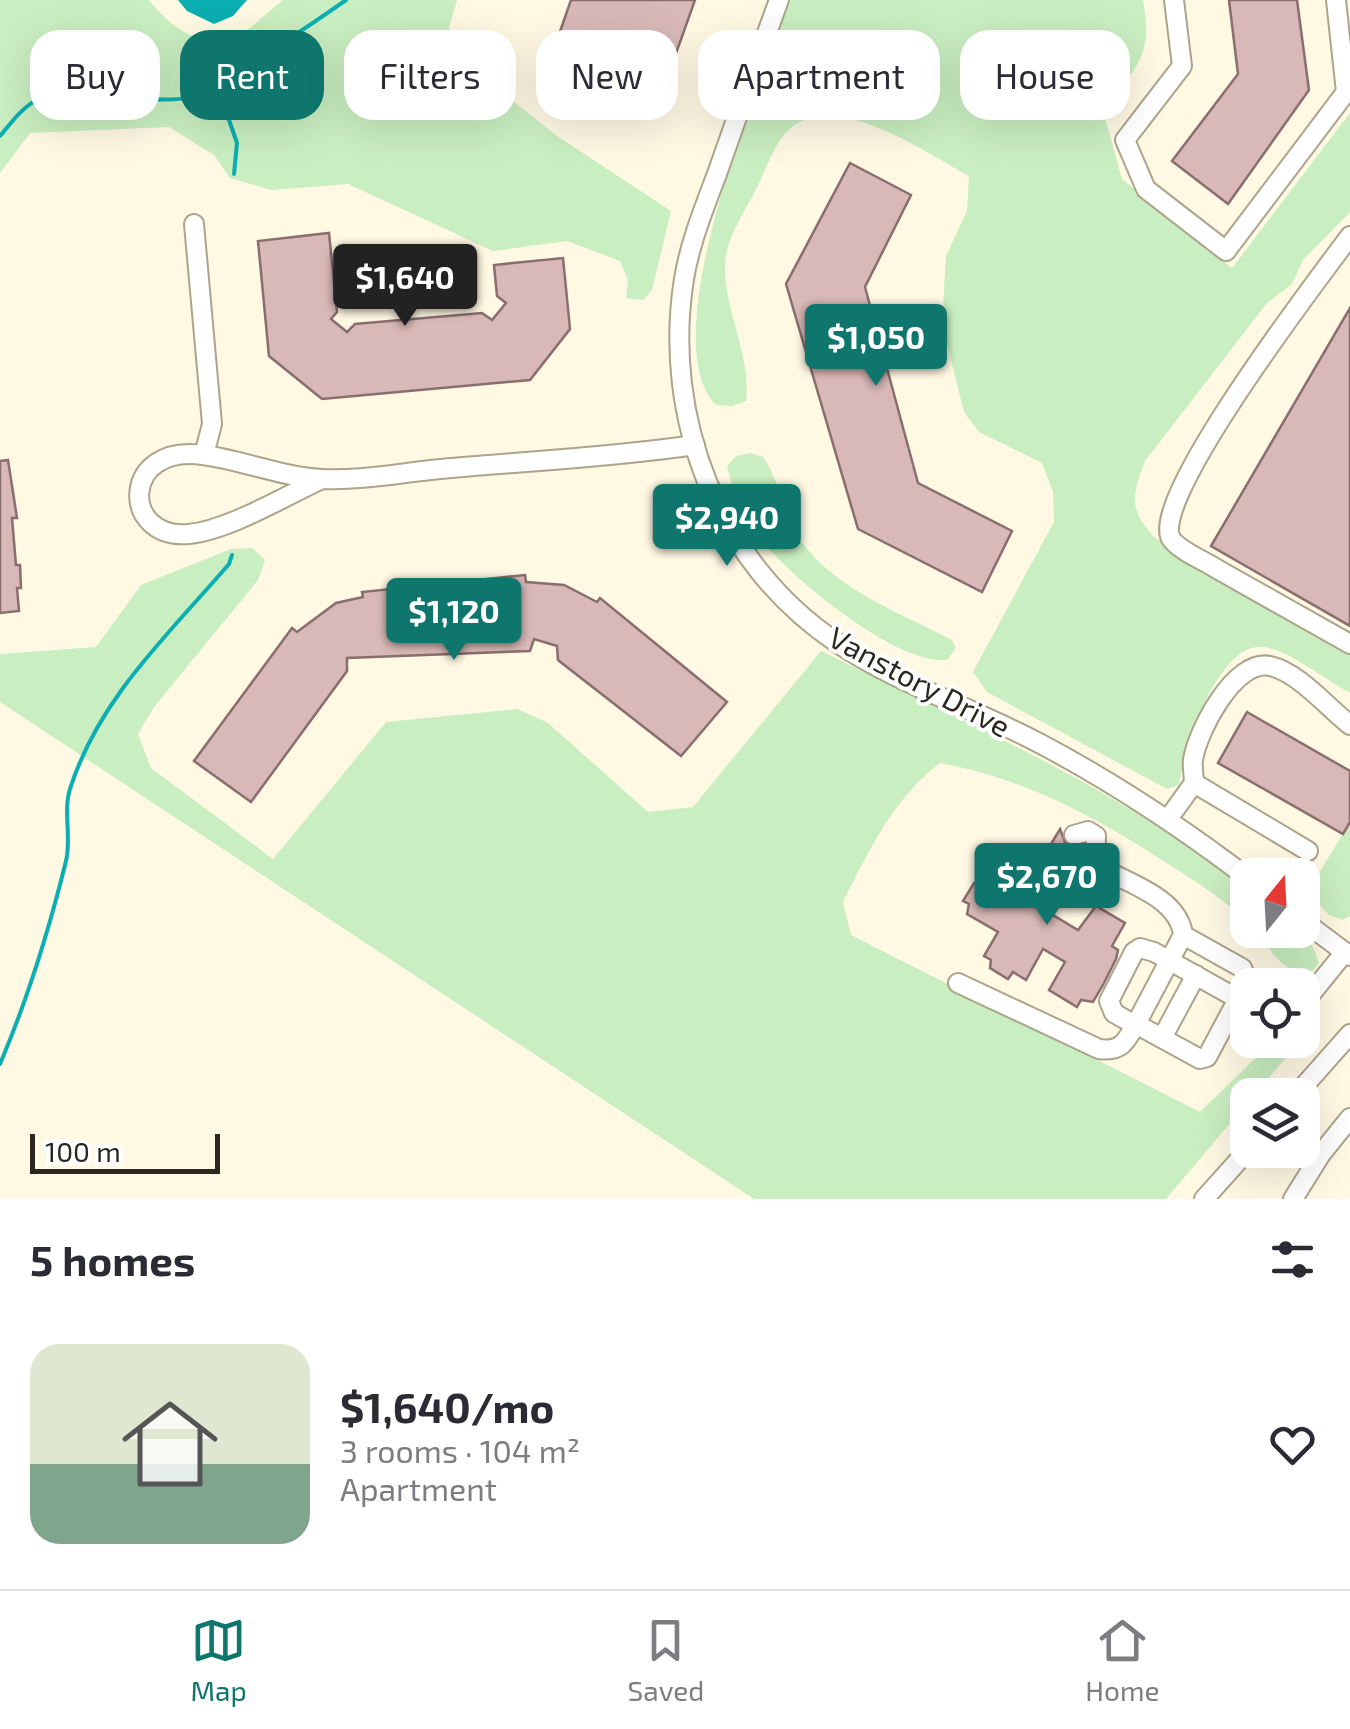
<!DOCTYPE html>
<meta charset="utf-8">
<style>
:root{--surface:#fff;--page:#f7f7f7;--text:#2b2b33;--muted:#7c7c81;--line:#e1e1e2;--accent:#0f766e}
body{margin:0;font-family:"Exo 2",sans-serif;background:var(--page);color:var(--text);height:100vh;display:flex;flex-direction:column;font-size:38px;white-space:nowrap}
*{box-sizing:border-box;margin:0}
p{font-size:32px;color:var(--muted)}
.icon{flex:none;width:55px;height:55px;fill:none;stroke:currentColor;stroke-width:2;stroke-linecap:round;stroke-linejoin:round}
.map{position:relative;height:1199px;overflow:hidden}
.drawer{display:flex;flex-direction:column;background:var(--surface);flex:1}
.drawer>*{flex:none}
.guide{position:absolute;left:30px;top:30px;width:1290px;height:90px;display:flex;gap:20px}
.needle{width:65px;rotate:18deg}
.controls{position:absolute;left:1230px;top:858px;display:grid;gap:20px}
.controls a{display:grid;place-items:center;width:90px;height:90px;border-radius:20px;background:var(--surface);box-shadow:0 10px 40px #0002;font-size:50px}
.scale{position:absolute;left:30px;bottom:25px;width:190px;box-sizing:border-box;padding-left:10px;border:5px solid #2b271e;border-top:0;font-size:28px;line-height:35px;white-space:nowrap;color:#2b271e;-webkit-text-stroke:8px #fff;paint-order:stroke}
.price{position:absolute;translate:-50% -85px;padding:0 22px;border-radius:10px;background:var(--accent);color:#fff;font-size:32px;line-height:65px;filter:drop-shadow(0 2px 5px #0008)}
.price::after{content:'';position:absolute;left:50%;top:60px;width:30px;height:22px;margin-left:-15px;background:inherit;clip-path:polygon(0 0,100% 0,50% 100%)}
.price.active{background:#222;color:#fff}
ul{padding:0;list-style:none}
li{display:flex;align-items:center;gap:30px;height:250px;padding:0 30px}
li+li{border-top:2px solid var(--line)}
li span{display:grid;place-items:center;flex:none;width:280px;height:200px;border-radius:30px;color:#555}
li>.icon{margin-inline-start:auto}
span .icon{width:120px;height:120px;fill:#fffc;stroke-width:1}
li b{font-size:42px}
h2{display:flex;justify-content:space-between;align-items:center;height:120px;padding:0 30px;font-size:42px}
.pill{padding:0 35px;border-radius:30px;background:var(--surface);box-shadow:0 10px 40px #0002;font-size:35px;line-height:90px}
.pill.active{background:var(--accent);color:#fff}
.dock{display:flex;justify-content:space-around;align-items:center;height:140px;border-top:2px solid var(--line);background:var(--surface);font-size:28px;color:var(--muted)}
.dock a{display:grid;justify-items:center;gap:5px}
.dock .active{color:var(--accent)}
.map>svg:first-child{display:block}
.green{fill:#c9eec1}
.water{fill:#0baeb1}
.lines{fill:none;stroke-linecap:round;stroke-linejoin:round}
.stream{stroke:#0baeb1;stroke-width:4}
.building{fill:#d8b9b7;stroke:#8a6e6d;stroke-width:2.5}
.minor-casing{stroke:#ada48c;stroke-width:22}
.minor{stroke:#fff;stroke-width:18}
.labels{text-anchor:middle;dominant-baseline:central;stroke-width:8;stroke-linejoin:round;paint-order:stroke}
.street-label{font-size:30px;fill:#2b271e;stroke:#fff}
</style>
<div class="map">
<svg width="1350" height="1199" viewBox="0 0 1350 1199">
<rect width="100%" height="100%" fill="#fff8e3"/>
<g class="green">
<path d="M0,0h149c25,31 41,37 78,47l56,-47h174l-8,28 49,61 59,47 114,75 -19,79 -9,10 -17,-2 2,-18 -8,-19 -53,-20 -74,10 -145,-67 -77,6 -41,-12 -16,-23 -45,-28 -139,6 -30,40z"/>
<path d="M791,0h352c10,55 -5,68 -41,107l20,72 110,89 118,-155v99l-47,48 -11,24 -25,19 -122,158c-13,35 -17,47 9,76l196,117v39c-22,-12 -57,-39 -81,-45 -50,-14 -85,102 -90,137l-12,4 -180,-97 -14,-20 81,-150 -1,-30 -11,-29 -63,-31 -15,-20 -22,-88 4,-68 21,-45 2,-35c-44,-24 -147,-97 -188,-37 -10,14 -16,33 -24,48 -14,30 -33,51 -32,85 2,44 26,86 21,129l-14,5 -16,-1c-65,-66 45,-328 75,-405z"/>
<path d="M750,453l13,4c18,25 20,60 39,85 33,47 100,72 150,98l4,8 -9,12c-50,6 -160,-85 -189,-124 -16,-23 -25,-44 -31,-70l9,-10z"/>
<path d="M252,548l13,12 -7,20 -104,127 -16,27 13,34 122,91 113,-137 132,-13 30,14 100,89 45,-5 128,-156c145,72 299,137 426,239v33c-21,-23 -48,-39 -74,-56 -74,-48 -145,-88 -233,-104 -46,35 -71,87 -97,139l8,33 349,177 74,-72h27l-47,55h-6l-1,8 -81,96h-412l-754,-497v-48l96,-7 45,-62 90,-36z"/>
<path d="M1350,822v94l-8,4 -13,-5 -14,-16 1,-21z"/>
<path d="M1254,930c35,0 54,-6 65,33l-9,11c-25,3 -41,-27 -56,-44z"/>
</g>
<path class="water" d="M178,0h69l-14,16 -19,8 -27,-13z"/>
<g class="lines">
<g class="stream">
<path d="M224,89l-2,11 15,43 -3,31"/>
<path d="M0,136c11,-13 23,-30 39,-37 54,-21 121,19 182,-11 9,-4 15,-14 23,-19 34,-23 68,-45 102,-69"/>
<path d="M0,1064c28,-66 49,-134 66,-203 6,-25 -4,-51 5,-75 29,-89 98,-152 158,-222l3,-9"/>
</g>
</g>
<g class="building">
<path d="M571,0h124l-37,104 -110,-38z"/>
<path d="M1229,0h68l12,90 -81,114 -56,-43 66,-87z"/>
<path d="M850,163l61,32 -46,92 53,196 94,48 -30,61 -124,-63 -72,-245z"/>
<path d="M329,233l8,79 -6,7 16,13 8,-8 127,-11 10,7 14,-17 -9,-7 -3,-31 69,-7 7,71 -40,51 -208,19 -53,-43 -11,-115z"/>
<path d="M1350,308v318l-139,-80z"/>
<path d="M8,460l9,58h-5l4,47h4l1,23h-4l2,23 -19,2v-152z"/>
<path d="M525,575l1,7 38,3 33,17 3,-4 127,104 -46,54 -123,-96 -1,-14 -23,-7 -4,12 -183,7v13l-96,131 -57,-41 98,-133 5,4 39,-29 27,-6 -1,-5z"/>
<path d="M1247,712l103,59v51l-7,12 -125,-71z"/>
<path d="M1060,829l6,16h17v5l-17,29 7,4 -20,32 25,15 18,-24 29,17 -13,23 6,4 -2,9 -13,26 -10,17 -12,-2 -4,7 -28,-17 16,-28 -22,-13 -17,31 -13,-8 -5,7 -18,-11 1,-8 -7,-4 14,-24 -31,-18 2,-10 -6,-3 11,-18 6,4 6,-9 33,19z"/>
</g>
<g class="lines">
<g class="minor-casing">
<g id="minor">
<path d="M779,0c-21,57 -41,114 -61,171 -13,35 -28,71 -34,108 -22,138 34,284 152,363 62,42 137,66 203,101 74,39 142,84 209,135"/>
<path d="M1174,0l8,66 -57,74 21,49 80,62 120,-159 -10,-92"/>
<path d="M194,224l18,200 -8,31"/>
<path d="M1350,236c-28,38 -206,269 -178,304 10,12 31,20 45,29 44,25 89,50 133,75"/>
<path d="M322,479c-37,17 -93,51 -133,55 -69,6 -68,-91 14,-79 39,5 79,22 119,24 42,2 88,-8 130,-11 80,-7 162,-11 243,-23"/>
<path d="M1194,783c0,-7 -2,-16 -1,-23 4,-28 42,-102 77,-94 28,6 57,41 80,59"/>
<path d="M1168,819l26,-36 114,68"/>
<path d="M1074,835l14,-4 8,5 -1,29c30,17 84,32 88,70l-47,89"/>
<path d="M1302,920l48,36"/>
<path d="M958,983l141,66c22,3 27,-7 37,-25l64,35 7,-2 31,-58 10,5"/>
<path d="M1302,1005l43,-53"/>
<path d="M1135,1025l-21,-12 -5,-12 25,-49 6,-4 14,4 84,47 9,-20 -5,-11 -59,-33"/>
<path d="M1162,1038l34,-63"/>
<path d="M1296,1095l54,-61"/>
<path d="M1204,1199l44,-49"/>
<path d="M1293,1199l28,-45 29,-36"/>
</g>
</g>
<use href="#minor" class="minor"/>
</g>
<g class="labels">
<g class="street-label">
<text transform="translate(920 681) rotate(28)">Vanstory Drive</text>
</g>
</g>
</svg>
<div class="controls">
<a><svg class="needle" viewBox="-14 -14 28 28"><path d="M0-13l5 13h-10z" fill="#e53935"/><path d="M0 13l5-13h-10z" fill="#7c7c81"/></svg></a>
<a><svg class="icon" aria-label="locate" viewBox="0 0 24 24"><circle cx="12" cy="12" r="6"/><path d="M12 2v4M12 18v4M2 12h4M18 12h4"/></svg></a>
<a><svg class="icon" aria-label="layers" viewBox="0 0 24 24"><path d="M12 4l9 5-9 5-9-5zM3 14l9 5 9-5"/></svg></a>
</div>
<div class="scale">100 m</div>
<b class="price active" style="left:405px;top:329px">$1,640</b>
<b class="price" style="left:876px;top:389px">$1,050</b>
<b class="price" style="left:727px;top:569px">$2,940</b>
<b class="price" style="left:454px;top:663px">$1,120</b>
<b class="price" style="left:1047px;top:928px">$2,670</b>
<div class="guide">
<a class="pill">Buy</a>
<a class="pill active">Rent</a>
<a class="pill">Filters</a>
<a class="pill">New</a>
<a class="pill">Apartment</a>
<a class="pill">House</a>
</div>
</div>
<section class="drawer">
<h2>5 homes<svg class="icon" aria-label="filters" viewBox="0 0 24 24"><path d="M4 7h16M4 17h16"/><circle cx="9" cy="7" r="2"/><circle cx="15" cy="17" r="2"/></svg></h2>
<ul>
<li><span style="background:linear-gradient(#dfe7d0 60%,#7fa58c 0)"><svg class="icon" aria-label="home" viewBox="0 0 24 24"><path d="M3 11l9-7 9 7M6 9v11h12V9"/></svg></span><div><b>$1,640/mo</b><p>3 rooms · 104 m²</p><p>Apartment</p></div><svg class="icon" aria-label="heart" viewBox="0 0 24 24"><path d="M12 20l-8-8c-3-5 5-10 8-4 3-6 11-1 8 4z"/></svg></li>
</ul>
</section>
<nav class="dock">
<a class="active"><svg class="icon" aria-label="map" viewBox="0 0 24 24"><path d="M3 6l6-2 6 2 6-2v14l-6 2-6-2-6 2zM9 4v14M15 6v14"/></svg>Map</a>
<a><svg class="icon" aria-label="saved" viewBox="0 0 24 24"><path d="M7 4h10v16l-5-4-5 4z"/></svg>Saved</a>
<a><svg class="icon" aria-label="home" viewBox="0 0 24 24"><path d="M3 11l9-7 9 7M6 9v11h12V9"/></svg>Home</a>
</nav>
